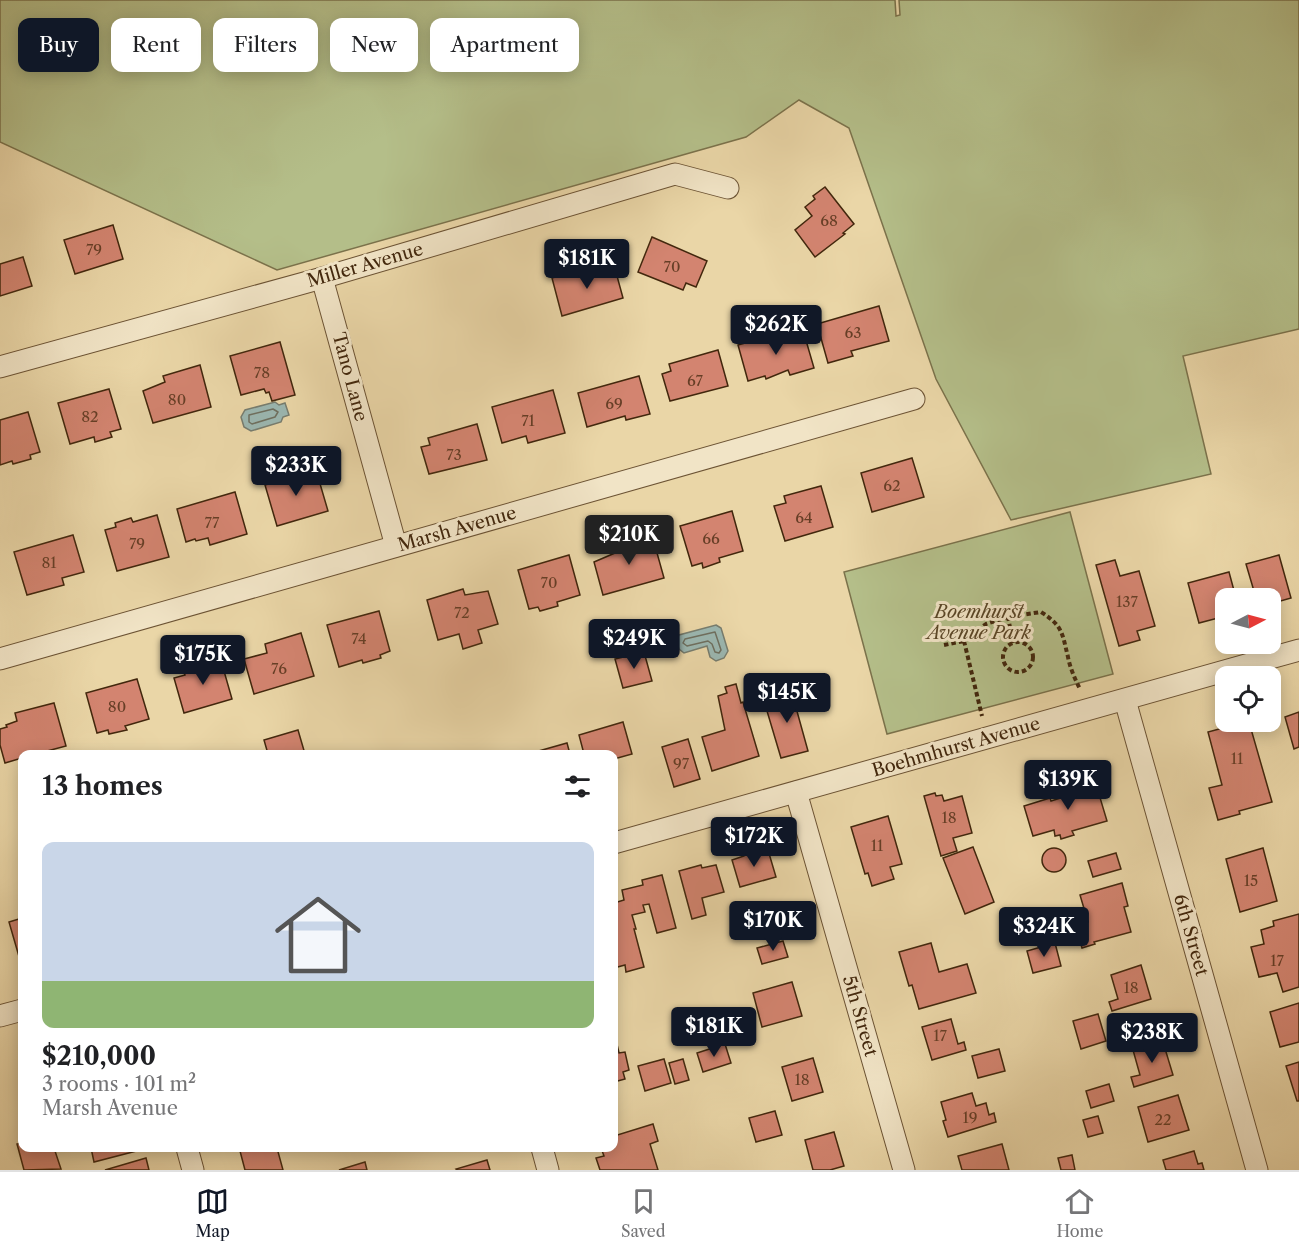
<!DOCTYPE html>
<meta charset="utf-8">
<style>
:root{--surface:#fff;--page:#f6f6f6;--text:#202124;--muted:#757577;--line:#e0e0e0;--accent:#111827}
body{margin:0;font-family:"Libre Caslon Text",serif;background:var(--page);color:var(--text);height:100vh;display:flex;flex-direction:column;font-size:22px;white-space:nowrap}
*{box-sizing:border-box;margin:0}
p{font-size:20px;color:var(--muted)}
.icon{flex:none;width:33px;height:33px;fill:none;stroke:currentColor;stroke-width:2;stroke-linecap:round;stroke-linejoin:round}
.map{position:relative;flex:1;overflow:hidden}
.side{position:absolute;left:18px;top:750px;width:600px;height:402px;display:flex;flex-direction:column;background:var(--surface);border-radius:12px;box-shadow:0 3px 15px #0003}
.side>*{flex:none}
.banner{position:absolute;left:18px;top:18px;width:600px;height:54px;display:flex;gap:12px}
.needle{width:39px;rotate:84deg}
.controls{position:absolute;left:1215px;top:588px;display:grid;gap:12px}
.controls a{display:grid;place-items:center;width:66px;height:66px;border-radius:12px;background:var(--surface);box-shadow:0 3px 15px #0003;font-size:30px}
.price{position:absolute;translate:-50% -51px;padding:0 14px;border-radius:6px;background:var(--accent);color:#fff;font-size:20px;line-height:39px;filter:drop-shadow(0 2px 3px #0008)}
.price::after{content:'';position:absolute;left:50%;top:36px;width:18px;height:14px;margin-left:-9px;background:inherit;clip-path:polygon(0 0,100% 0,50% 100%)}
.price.on{background:#222;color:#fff}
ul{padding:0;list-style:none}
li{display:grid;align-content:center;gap:12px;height:318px;padding:0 24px}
li span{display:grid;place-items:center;height:186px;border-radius:12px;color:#555}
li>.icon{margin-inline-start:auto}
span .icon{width:108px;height:108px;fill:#fffc;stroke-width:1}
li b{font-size:26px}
h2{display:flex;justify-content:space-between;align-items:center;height:72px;padding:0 24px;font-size:26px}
.chip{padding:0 21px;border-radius:12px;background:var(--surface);box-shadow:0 3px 15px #0003;font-size:21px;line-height:54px}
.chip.on{background:var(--accent);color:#fff}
.menu{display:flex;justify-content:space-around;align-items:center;height:84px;border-top:2px solid var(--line);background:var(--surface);font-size:16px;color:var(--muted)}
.menu a{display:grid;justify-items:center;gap:3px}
.menu .on{color:var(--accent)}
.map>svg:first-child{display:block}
.green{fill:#b4be89;stroke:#7b724b;stroke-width:1.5}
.water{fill:#9bb7b1;stroke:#777d6f;stroke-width:1.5}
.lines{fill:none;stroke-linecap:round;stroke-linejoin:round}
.shore{stroke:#6e6f5f;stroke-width:1.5}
.building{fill:#d38470;stroke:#42270d;stroke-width:1.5}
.street-casing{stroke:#6c5334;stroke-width:23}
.path{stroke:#42270d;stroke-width:4;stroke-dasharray:4.5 3;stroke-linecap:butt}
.street{stroke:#f1e4c6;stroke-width:21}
.labels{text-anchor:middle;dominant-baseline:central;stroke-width:6;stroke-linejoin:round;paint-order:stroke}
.number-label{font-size:15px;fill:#663e26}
.street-label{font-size:18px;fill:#42270d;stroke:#f1e4c6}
.park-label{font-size:18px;font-style:italic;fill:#594526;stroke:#f1e4c6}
</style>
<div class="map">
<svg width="1299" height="1170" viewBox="0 0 1299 1170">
<rect width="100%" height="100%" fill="#ead6a7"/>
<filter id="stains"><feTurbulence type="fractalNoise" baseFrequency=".00333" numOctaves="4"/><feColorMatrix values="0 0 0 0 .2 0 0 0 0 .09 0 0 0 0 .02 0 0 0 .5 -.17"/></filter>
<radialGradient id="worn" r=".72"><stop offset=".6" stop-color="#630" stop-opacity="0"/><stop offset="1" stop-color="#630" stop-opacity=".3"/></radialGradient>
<g class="green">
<path d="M0,0h895l1,16 4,-1 -1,-15h400v329l-116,27 28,118 -200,46 -75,-141 -87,-251 -50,-28 -53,37 -469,133 -277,-128z"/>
<path d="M1070,512l43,162 -226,60 -43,-162z"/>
</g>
<g class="water">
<path d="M275,402l4,3 6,-2 4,12 -6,2 -2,5 -30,9 -7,-4 -3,-10 4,-7z"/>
<path d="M716,625l5,3 7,23 -4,7 -8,3 -6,-4 -3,-11 -23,7 -5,-4 -3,-8 3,-6z"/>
</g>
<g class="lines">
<g class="shore">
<path d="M273,409l5,3 -3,5 -23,7 -3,-2v-7z"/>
<path d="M715,632l6,18 -2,3 -4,-1 -3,-8 -4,-3 -21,5 -4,-3 2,-4z"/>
</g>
</g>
<g class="building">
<path d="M825,187l29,37 -11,9 2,1 -30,23 -20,-27 17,-14 -7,-9 10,-8 -2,-3z"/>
<path d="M113,225l10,34 -48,15 -11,-34z"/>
<path d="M652,237l55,24 -11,26 -10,-4 -3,7 -45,-18z"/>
<path d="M23,257l9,29 -32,10v-32z"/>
<path d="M614,265l9,33 -61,18 -10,-38 23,-7 1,5z"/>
<path d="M879,306l10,35 -38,10 2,5 -25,7 -11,-39z"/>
<path d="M803,330l11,38 -24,7 -2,-5 -22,9 -1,-3 -17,5 -10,-36 43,-12 1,3z"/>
<path d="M280,342l15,53 -23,6 -3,-9 -3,1 -2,-4 -23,6 -11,-39z"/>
<path d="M718,350l10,36 -58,15 -8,-27 9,-3 -2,-7z"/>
<path d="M200,365l11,42 -58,16 -10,-32 22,-9 -2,-6z"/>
<path d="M639,376l11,38 -24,6 -1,-4 -38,11 -9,-34z"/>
<path d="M109,389l12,40 -11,3 2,5 -17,5 -1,-5 -24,7 -12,-41z"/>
<path d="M553,390l12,43 -37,10 -2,-7 -24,7 -10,-36z"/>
<path d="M28,412l12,40 -10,3 1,4 -18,5 -1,-3 -12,4v-45z"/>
<path d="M477,424l10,36 -58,14 -8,-27 9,-2 -2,-7z"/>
<path d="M912,458l12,39 -52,15 -11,-39z"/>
<path d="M316,470l12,41 -51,15 -12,-41 10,-3 -2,-4 18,-5 1,4z"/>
<path d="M821,486l12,41 -48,14 -11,-35 12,-3 -2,-7z"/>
<path d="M235,492l12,42 -37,11 -2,-7 -12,3 -1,-2 -9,3 -9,-33z"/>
<path d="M732,511l11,40 -24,7 1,4 -17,6 -1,-5 -10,3 -12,-40z"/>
<path d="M157,515l12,42 -52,14 -12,-41 11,-3 -1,-4 16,-5 2,4z"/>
<path d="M73,535l11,37 -22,6 2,7 -37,10 -13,-43z"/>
<path d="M652,535l12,43 -61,17 -9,-33 21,-9 -2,-7z"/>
<path d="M569,555l11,40 -23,7 1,4 -18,5 -2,-4 -9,2 -11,-39z"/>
<path d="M1279,555l12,43 -21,6v-6h-14l-10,-34z"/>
<path d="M1115,560l5,16 19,-5 16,55 -18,5 3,9 -21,6 -23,-81z"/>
<path d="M1229,572l7,26h-10v10l-6,2 2,7 -23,6 -11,-40z"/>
<path d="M463,589l2,6 23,-4 10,33 -20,6 4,13 -19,6 -4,-15 -21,6 -11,-40z"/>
<path d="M379,611l11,40 -10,4 1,3 -18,5 -1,-3 -23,7 -12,-42z"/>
<path d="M301,633l13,43 -60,18 -10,-35 23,-6 -2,-9z"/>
<path d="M644,652l8,29 -29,7 -8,-29z"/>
<path d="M220,657l12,42 -48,14 -10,-35 11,-3 -2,-7z"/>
<path d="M137,679l12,40 -24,7 2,4 -18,4 -1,-4 -11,3 -11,-40z"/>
<path d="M736,684l5,19 2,-1 16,54 -47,15 -10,-34 23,-7 -7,-34 9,-3 -2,-6z"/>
<path d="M790,686l18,65 -27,7 -14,-47 9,-3 -4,-17z"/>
<path d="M54,703l12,43 -30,8h-14v4l-17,5 -5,-18v-16l7,-2 -1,-2 11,-4 -2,-8z"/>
<path d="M1299,712v35l-5,2 -9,-32z"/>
<path d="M623,722l9,32 -18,5v-5h-30l-5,-19z"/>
<path d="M1245,722h4l23,80 -33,9 1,3 -22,6 -9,-32 13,-3 -14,-53z"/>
<path d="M298,730l7,24h-37l-4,-14z"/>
<path d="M688,739l12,40 -26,8 -12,-40z"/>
<path d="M567,743l3,11h-42z"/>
<path d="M1097,776l3,14 -2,1 9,30 -35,10 2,4 -13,4 -1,-4 -5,1 -1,-6 -21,6 -9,-30 26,-8 1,3 19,-6 -3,-10z"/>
<path d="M935,793l1,3 6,-1 2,6 18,-5 10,37 -19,5 4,13 -16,5 -17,-60z"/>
<path d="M888,816l14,48 -12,3 4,12 -22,7 -4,-13 -3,1 -14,-47z"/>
<path d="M973,847l21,55 -29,12 -22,-56z"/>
<circle cx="1054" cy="860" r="12"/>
<path d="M1263,848l14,53 -37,11 -14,-53z"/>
<path d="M754,850l1,4 13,-4 8,27 -36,10 -8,-27 12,-4v-3z"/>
<path d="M1116,853l5,16 -28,8 -5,-16z"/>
<path d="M701,865l1,3 14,-3 8,27 -22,6 4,17 -14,4 -13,-48z"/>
<path d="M662,875l14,53 -19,5 -8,-29 -6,1 2,7 -13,3 4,14h-2l10,38 -18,5 -1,-7 -11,3v-65l10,-3 -2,-10 21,-5 -1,-5z"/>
<path d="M1122,883l6,23 -4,1 7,25 -37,10 1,2 -13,4 -6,-22 12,-4 -8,-27z"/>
<path d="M1299,914v73l-16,5 -6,-19 -18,4 -8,-30 13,-3 -3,-14 13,-4 -1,-5z"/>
<path d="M22,918v42h-2l-11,-38z"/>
<path d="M783,941l5,16 -26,7 -5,-16z"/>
<path d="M931,943l8,29 28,-8 9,29 -57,16 -7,-24 -3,1 -10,-34z"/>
<path d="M1055,943l6,23 -28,7 -6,-22z"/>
<path d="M1141,965l10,34 -39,12 -3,-9 9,-3 -7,-24z"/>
<path d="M792,982l10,34 -40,11 -9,-34z"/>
<path d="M1299,1003v39l-19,5 -10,-35z"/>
<path d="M1098,1014l8,27 -25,8 -8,-28z"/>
<path d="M951,1019l7,25 6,-2 2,8 -34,10 -10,-33z"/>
<path d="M616,1040l3,13 6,-1 4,18 -6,2 2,7 -11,3v-41z"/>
<path d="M1163,1042l10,33 -39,12 -3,-10 9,-2 -7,-25z"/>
<path d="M725,1044l6,19 -28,9 -6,-19z"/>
<path d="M999,1049l6,22 -27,7 -6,-22z"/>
<path d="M813,1058l10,34 -31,9 -10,-34z"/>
<path d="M664,1059l7,24 -26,8 -7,-25z"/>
<path d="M683,1059l6,21 -14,4 -6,-21z"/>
<path d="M1299,1062v39h-2l-11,-35z"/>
<path d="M1109,1084l5,17 -23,7 -5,-17z"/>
<path d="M972,1093l4,13 10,-3 3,12 5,-2 2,9 -48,15 -5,-16 3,-1 -5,-18z"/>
<path d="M1178,1095l11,35 -41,12 -10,-35z"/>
<path d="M775,1111l7,24 -26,7 -7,-24z"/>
<path d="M1098,1116l5,17 -15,4 -5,-17z"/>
<path d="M653,1124l5,17 -8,3 8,26h-58l-4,-12 8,-2 -3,-8h13v-12z"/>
<path d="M834,1132l10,34 -14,4h-17l-8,-30z"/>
<path d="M22,1143v5h32l7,21 -37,1 -7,-26z"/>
<path d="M1002,1144l7,26h-47l-4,-14z"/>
<path d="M91,1148h57l-54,14z"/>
<path d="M252,1148h25l6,22h-38l-5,-19z"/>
<path d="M1194,1151l4,13 4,-1 2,7h-38l-3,-10z"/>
<path d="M1072,1155l3,15h-14l-3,-12z"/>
<path d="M146,1158l3,12h-44z"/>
<path d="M487,1160l3,10h-33l-1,-1z"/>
<path d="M365,1162l2,8h-28z"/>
</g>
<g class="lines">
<g class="street-casing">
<g id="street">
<path d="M322,278l74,268"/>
<path d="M0,367l322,-89 353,-104 53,14"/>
<path d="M0,659l914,-260"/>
<path d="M1125,700l132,470"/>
<path d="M796,792l108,378"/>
<path d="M614,843l685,-193"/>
<path d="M0,1016l22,-6"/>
<path d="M187,1148l6,22"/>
<path d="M542,1148l6,22"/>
</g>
</g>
<g class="path">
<path d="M964,641l18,75"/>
<circle cx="1018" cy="657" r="15"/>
<path d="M1013,643l-5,-26 33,-5c22,14 21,21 27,45 2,11 7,22 12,32"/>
<path d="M944,645l20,-4 22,-17 22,-7"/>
</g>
<use href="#street" class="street"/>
</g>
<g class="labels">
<g class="number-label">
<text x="829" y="220">68</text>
<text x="94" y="249">79</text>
<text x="672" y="266">70</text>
<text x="853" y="332">63</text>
<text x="262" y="372">78</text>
<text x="695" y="380">67</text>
<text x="177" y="399">80</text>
<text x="614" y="403">69</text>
<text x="90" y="416">82</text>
<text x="528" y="420">71</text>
<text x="454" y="454">73</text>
<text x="892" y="485">62</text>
<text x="804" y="517">64</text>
<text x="212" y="522">77</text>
<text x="711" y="538">66</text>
<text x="137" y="543">79</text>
<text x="49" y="562">81</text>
<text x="549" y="582">70</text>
<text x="1127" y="601">137</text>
<text x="462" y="612">72</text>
<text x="359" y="638">74</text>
<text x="279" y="668">76</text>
<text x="117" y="706">80</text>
<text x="1237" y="758">11</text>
<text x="681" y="763">97</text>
<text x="949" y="817">18</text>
<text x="877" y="845">11</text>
<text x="1251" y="880">15</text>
<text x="1277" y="960">17</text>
<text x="1131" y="987">18</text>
<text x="940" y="1035">17</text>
<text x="802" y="1079">18</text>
<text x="970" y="1117">19</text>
<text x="1163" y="1119">22</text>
</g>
<g class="street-label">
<text transform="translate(365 265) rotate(-16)">Miller Avenue</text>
<text transform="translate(350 377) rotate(75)">Tano Lane</text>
<text transform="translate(457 529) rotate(-16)">Marsh Avenue</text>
<text transform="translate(956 747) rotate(-16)">Boehmhurst Avenue</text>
<text transform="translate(1191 935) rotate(74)">6th Street</text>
<text transform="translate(860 1016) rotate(74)">5th Street</text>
</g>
<g class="park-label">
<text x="979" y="612">Boemhurst<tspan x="979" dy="21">Avenue Park</tspan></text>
</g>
</g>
<rect width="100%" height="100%" filter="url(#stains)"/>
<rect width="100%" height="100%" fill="url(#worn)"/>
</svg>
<div class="controls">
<a><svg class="needle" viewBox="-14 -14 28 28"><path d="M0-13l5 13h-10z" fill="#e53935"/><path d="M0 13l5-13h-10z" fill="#757577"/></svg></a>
<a><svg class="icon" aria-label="locate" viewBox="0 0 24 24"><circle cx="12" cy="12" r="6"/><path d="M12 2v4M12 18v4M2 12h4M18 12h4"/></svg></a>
</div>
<b class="price" style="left:587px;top:290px">$181K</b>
<b class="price" style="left:776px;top:356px">$262K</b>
<b class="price" style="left:296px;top:497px">$233K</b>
<b class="price on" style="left:629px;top:566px">$210K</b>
<b class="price" style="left:634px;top:670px">$249K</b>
<b class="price" style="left:203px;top:686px">$175K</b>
<b class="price" style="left:787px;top:724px">$145K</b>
<b class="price" style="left:1068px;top:811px">$139K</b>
<b class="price" style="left:754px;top:868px">$172K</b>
<b class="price" style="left:773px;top:952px">$170K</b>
<b class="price" style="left:1044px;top:958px">$324K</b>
<b class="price" style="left:714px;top:1058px">$181K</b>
<b class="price" style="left:1152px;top:1064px">$238K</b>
<div class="banner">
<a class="chip on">Buy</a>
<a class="chip">Rent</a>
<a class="chip">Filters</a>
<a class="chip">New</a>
<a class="chip">Apartment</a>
</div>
<section class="side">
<h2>13 homes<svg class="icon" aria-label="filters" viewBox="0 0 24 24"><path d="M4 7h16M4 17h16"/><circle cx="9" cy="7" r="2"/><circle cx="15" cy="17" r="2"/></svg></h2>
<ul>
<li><span style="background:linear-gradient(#c9d6e8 75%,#8fb573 0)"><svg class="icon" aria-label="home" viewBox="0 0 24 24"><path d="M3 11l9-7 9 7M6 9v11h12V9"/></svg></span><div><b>$210,000</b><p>3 rooms · 101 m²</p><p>Marsh Avenue</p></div></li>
</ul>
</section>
</div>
<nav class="menu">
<a class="on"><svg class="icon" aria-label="map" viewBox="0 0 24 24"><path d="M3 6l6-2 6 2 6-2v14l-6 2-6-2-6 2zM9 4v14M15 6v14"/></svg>Map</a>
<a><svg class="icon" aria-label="saved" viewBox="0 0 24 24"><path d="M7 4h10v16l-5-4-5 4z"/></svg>Saved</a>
<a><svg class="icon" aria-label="home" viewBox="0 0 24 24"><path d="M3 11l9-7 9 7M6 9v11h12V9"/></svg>Home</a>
</nav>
